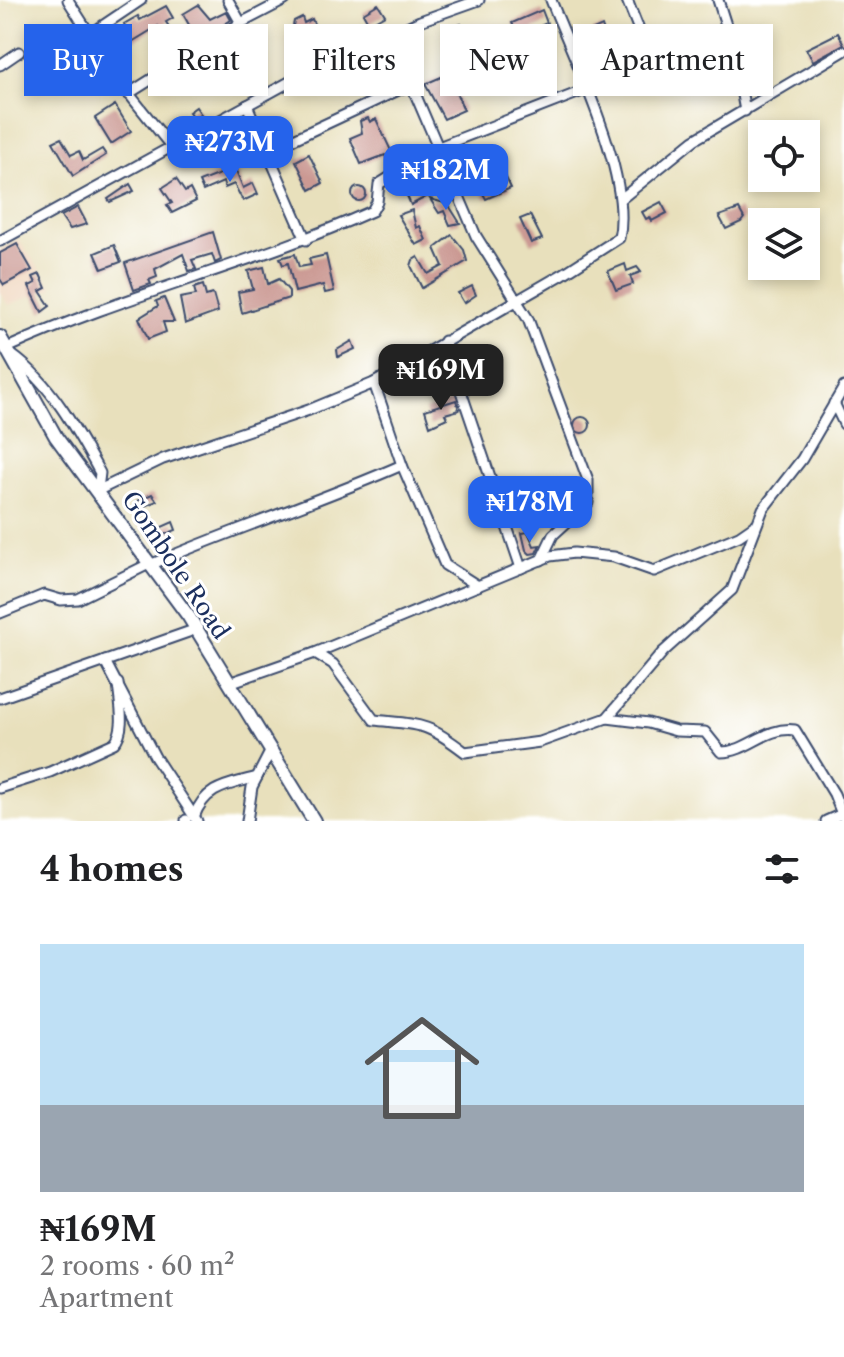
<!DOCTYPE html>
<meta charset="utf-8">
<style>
:root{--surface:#fff;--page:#f6f6f6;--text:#202124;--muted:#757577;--accent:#2563eb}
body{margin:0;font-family:"Libre Caslon Text",serif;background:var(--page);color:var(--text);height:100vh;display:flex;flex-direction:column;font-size:30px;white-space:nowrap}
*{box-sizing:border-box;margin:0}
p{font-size:26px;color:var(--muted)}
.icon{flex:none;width:44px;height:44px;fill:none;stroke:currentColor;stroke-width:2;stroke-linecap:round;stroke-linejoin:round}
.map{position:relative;height:821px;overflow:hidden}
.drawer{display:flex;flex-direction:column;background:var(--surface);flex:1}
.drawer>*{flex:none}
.hud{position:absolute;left:24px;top:24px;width:796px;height:72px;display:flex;gap:16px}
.buttons{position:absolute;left:748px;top:120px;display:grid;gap:16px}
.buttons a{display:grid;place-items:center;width:72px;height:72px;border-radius:0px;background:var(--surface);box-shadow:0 4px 12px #0003;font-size:40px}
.price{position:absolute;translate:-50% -68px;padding:0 18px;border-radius:16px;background:var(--accent);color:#fff;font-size:26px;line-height:52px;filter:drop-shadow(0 2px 4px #0008)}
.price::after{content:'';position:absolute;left:50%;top:48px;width:24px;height:18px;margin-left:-12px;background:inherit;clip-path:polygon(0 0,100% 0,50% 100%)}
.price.active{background:#222;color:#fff}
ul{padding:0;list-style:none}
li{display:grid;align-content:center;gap:16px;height:424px;padding:0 40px}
li span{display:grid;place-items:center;height:248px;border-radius:0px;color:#555}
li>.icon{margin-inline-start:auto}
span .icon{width:144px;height:144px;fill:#fffc;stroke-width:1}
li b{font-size:34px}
h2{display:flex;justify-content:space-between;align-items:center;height:96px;padding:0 40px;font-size:34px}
.pill{padding:0 28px;border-radius:0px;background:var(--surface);box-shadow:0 4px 12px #0003;font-size:28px;line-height:72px}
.pill.active{background:var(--accent);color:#fff}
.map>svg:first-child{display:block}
.built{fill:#f0d5bc}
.building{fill:#cb9993}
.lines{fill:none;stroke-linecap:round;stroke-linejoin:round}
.minor-casing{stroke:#3a4a6c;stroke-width:13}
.tertiary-casing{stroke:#3a4a6c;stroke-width:16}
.minor{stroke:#fff;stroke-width:9}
.tertiary{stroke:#fff;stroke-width:12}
.labels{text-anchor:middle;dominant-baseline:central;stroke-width:6;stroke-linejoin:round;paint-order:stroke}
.street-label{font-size:24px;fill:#1b2f5e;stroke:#fff}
</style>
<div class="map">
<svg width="844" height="821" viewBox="0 0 844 821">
<rect width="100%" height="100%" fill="#fff"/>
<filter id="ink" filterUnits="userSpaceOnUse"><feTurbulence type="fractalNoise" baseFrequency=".0125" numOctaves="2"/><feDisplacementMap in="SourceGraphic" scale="16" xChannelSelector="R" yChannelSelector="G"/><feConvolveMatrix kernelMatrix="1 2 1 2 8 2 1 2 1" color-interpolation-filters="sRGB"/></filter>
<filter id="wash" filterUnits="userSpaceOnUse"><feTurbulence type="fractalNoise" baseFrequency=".006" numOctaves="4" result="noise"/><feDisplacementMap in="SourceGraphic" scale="32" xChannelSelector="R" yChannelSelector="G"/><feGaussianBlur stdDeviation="1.8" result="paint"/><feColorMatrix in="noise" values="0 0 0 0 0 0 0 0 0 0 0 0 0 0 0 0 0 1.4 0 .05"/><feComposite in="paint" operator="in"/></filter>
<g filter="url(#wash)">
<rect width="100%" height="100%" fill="#e8e0bc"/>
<path class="built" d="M18,239l35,49 -45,17 -8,-13v-42z"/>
<g id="blocks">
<g class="building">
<path d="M378,4l7,11 -16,9 -6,-11z"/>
<path d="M198,5l12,14 16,-8 5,9 -33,21 -15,-27z"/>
<path d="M166,6l7,12 -7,4 13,20 -8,5 -13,-21 -46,28 -7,-15 21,-11 -2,-4 14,-8 2,4z"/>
<path d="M542,10l5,13 -29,13 -6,-13z"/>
<path d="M302,17l2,6 8,-4 10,25 -11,5 5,12 -17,8 -5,-11 10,-4 -11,-28 1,-5z"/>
<path d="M461,24l12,26 -16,5 -3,-10 3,-1 -7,-16z"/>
<path d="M602,26l5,15 -19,7 -5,-2 -3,-10z"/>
<path d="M838,33l6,11 -31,17 -7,-12z"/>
<path d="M543,63l6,11 -17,8 -5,-12z"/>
<path d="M392,69l3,9 -15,6 -3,-9z"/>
<path d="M448,74l16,36 -20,9 -19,-35z"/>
<path d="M115,105l16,26 -20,13 -16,-26z"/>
<path d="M196,107l9,13 -7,4 -9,-12z"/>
<path d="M368,118l2,4 6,-3 17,36 27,-9 4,8 -5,2 6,13 2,-1 10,18 -17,8 6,3 -15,8 -4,-9 16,-10 -11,-23 -22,5 -5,-13 -24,9 -11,-26 12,-5 -2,-12z"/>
<path d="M61,138l10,17 8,-4 4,9 19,-11 4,6 -33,21 -20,-34z"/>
<path d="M489,153l4,8 4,-2 14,29 -25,11 -15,-27 9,-5 -4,-7z"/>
<path d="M309,154l14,29 -13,7 -14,-29z"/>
<path d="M235,168l8,20 10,-5 5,11 -15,7 -9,-17 -9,4 -2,-6 -20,9 -4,-9z"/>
<path d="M176,179l9,13 5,-3 6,12 -24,12 -5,-8 5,-2 -10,-15z"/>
<path d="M130,184l4,7 -24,11 -2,-3z"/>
<circle cx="359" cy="194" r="7"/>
<path d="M430,199l18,5 12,19 -10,2 -6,-14 -5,2z"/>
<path d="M661,202l6,11 -15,8 -2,-4 -4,2 -4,-7z"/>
<path d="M78,207l9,17 -17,5 -9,-13z"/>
<path d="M739,209l5,9 -3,4 -15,7 -7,-13z"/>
<path d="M412,210l4,18 4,-2 6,14 -10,5 -18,-30z"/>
<path d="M530,215l12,24 -11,4 -11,-24z"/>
<path d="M213,232l8,28 -6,3 -3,-9 -20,6 4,9 -7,2 -6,-17 -28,15 2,8 -8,3 2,4 -17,6 -9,-27z"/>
<path d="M452,235l12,15 3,11 -45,27 -11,-22 2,-6 5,-3 10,17 15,-8 -8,-18z"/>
<path d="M17,244l15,26 -28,15 -4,-6v-26z"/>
<path d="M114,245l7,17 -19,7 -7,-16z"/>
<path d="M295,254l4,13 12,-2 -2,-6 17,-4 8,36 -9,2 -2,-8 -28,7 -7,-29 -5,2 -3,-7z"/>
<path d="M625,264l2,7 10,-4 4,5 -11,4 3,8 -17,6 -8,-19z"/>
<path d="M264,267l4,17 11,-5 10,12v7l-47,15 -4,-21 15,-3 -5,-18z"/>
<path d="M40,274l6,14 -6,3 10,15 -8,6 -13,-26 7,-3 -3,-6z"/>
<path d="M203,285l3,11 7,-2 5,18 -33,12 -5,-26 16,-3 -2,-7z"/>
<path d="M472,286l4,9 -12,8 -6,-10z"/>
<path d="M164,298l10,24h-11l3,10 -18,7 -9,-21 19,-12 -2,-5z"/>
<path d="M352,341l3,8 -17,8 -1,-7z"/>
<path d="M456,400l3,10 -14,4 2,4 -17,8 -5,-16z"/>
<circle cx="582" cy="425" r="8"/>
<path d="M152,494l5,7 -23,9 3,-9z"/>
<path d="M173,522l3,8 -20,8 -3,-7z"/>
<path d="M528,532l6,14 6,-1 -4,8 -6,1 -4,-4 -4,-17z"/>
</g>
</g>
</g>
<g filter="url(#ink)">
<use href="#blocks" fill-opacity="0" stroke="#3a4a6c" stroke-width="2"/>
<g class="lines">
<g class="minor-casing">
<g id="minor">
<path d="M68,0l54,85 48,60"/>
<path d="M228,0l13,23"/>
<path d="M627,0l16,40"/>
<path d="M718,0l15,47 12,64"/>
<path d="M89,35l52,-35"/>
<path d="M390,35l86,201 52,83 60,161v23l-35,32 -12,25"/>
<path d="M0,65l19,-13"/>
<path d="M128,94l113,-71 44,-23"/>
<path d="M247,105l59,135"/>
<path d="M436,148l149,-58"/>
<path d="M266,152l143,-67"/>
<path d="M621,199l73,-59 150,-89"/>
<path d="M0,241l293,-161 127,-59 59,-21"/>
<path d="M444,341l77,227"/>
<path d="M7,348c119,-54 246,-84 365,-137l5,-9 2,-18 16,-10"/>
<path d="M12,355c39,28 65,76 88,118l-2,16"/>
<path d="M374,383l28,82 43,100 33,21"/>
<path d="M834,403l10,21"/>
<path d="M99,490l64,-31 146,-49 65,-27 189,-109 56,-36c14,-62 -45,-178 -68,-238"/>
<path d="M150,565c83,-36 168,-63 252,-100"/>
<path d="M0,613l44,-18 17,5 17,-1 71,-35"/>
<path d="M315,653l18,11 41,56c47,5 52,2 91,32l75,-10 67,-24 41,5 28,8 29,1 16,20c28,0 44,-26 74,-22l39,64 10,25"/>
<path d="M105,661l50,96 42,64"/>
<path d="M229,683l86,-30 235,-97 24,-3 40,4 40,14 85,-35 16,-11"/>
<path d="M0,698l194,-68"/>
<path d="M607,718l56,-66 69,-62 31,-81 39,-50 42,-72"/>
<path d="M0,788l50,-16 64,-29c13,-14 5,-42 4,-60"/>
<path d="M194,817c11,-31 35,-32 63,-40"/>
<path d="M186,820v1"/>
<path d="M247,821l5,-34 18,-35"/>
<path d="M826,821l18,-8"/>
</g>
</g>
<g class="tertiary-casing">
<path id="tertiary" d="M0,337l56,100 133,180 125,204"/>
</g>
<use href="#minor" class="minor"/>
<use href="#tertiary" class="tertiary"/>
</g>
</g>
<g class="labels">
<g class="street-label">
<text transform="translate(176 565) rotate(56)">Gombole Road</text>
</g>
</g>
</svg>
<div class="buttons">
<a><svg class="icon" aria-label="locate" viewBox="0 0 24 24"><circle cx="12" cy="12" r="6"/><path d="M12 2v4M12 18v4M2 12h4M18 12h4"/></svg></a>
<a><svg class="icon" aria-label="layers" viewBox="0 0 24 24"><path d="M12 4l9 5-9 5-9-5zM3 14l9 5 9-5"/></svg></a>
</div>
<b class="price" style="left:230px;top:184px">₦273M</b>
<b class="price" style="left:446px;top:212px">₦182M</b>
<b class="price active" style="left:441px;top:412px">₦169M</b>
<b class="price" style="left:530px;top:544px">₦178M</b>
<div class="hud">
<a class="pill active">Buy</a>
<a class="pill">Rent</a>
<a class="pill">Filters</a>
<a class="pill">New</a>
<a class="pill">Apartment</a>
</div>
</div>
<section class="drawer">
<h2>4 homes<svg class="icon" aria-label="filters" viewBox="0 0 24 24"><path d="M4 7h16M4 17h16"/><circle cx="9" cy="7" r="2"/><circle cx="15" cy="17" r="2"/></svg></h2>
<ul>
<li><span style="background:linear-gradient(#bfe0f5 65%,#9aa5b1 0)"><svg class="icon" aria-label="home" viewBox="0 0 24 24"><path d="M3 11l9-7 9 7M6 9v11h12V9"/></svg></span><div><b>₦169M</b><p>2 rooms · 60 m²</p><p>Apartment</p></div></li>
</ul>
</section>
